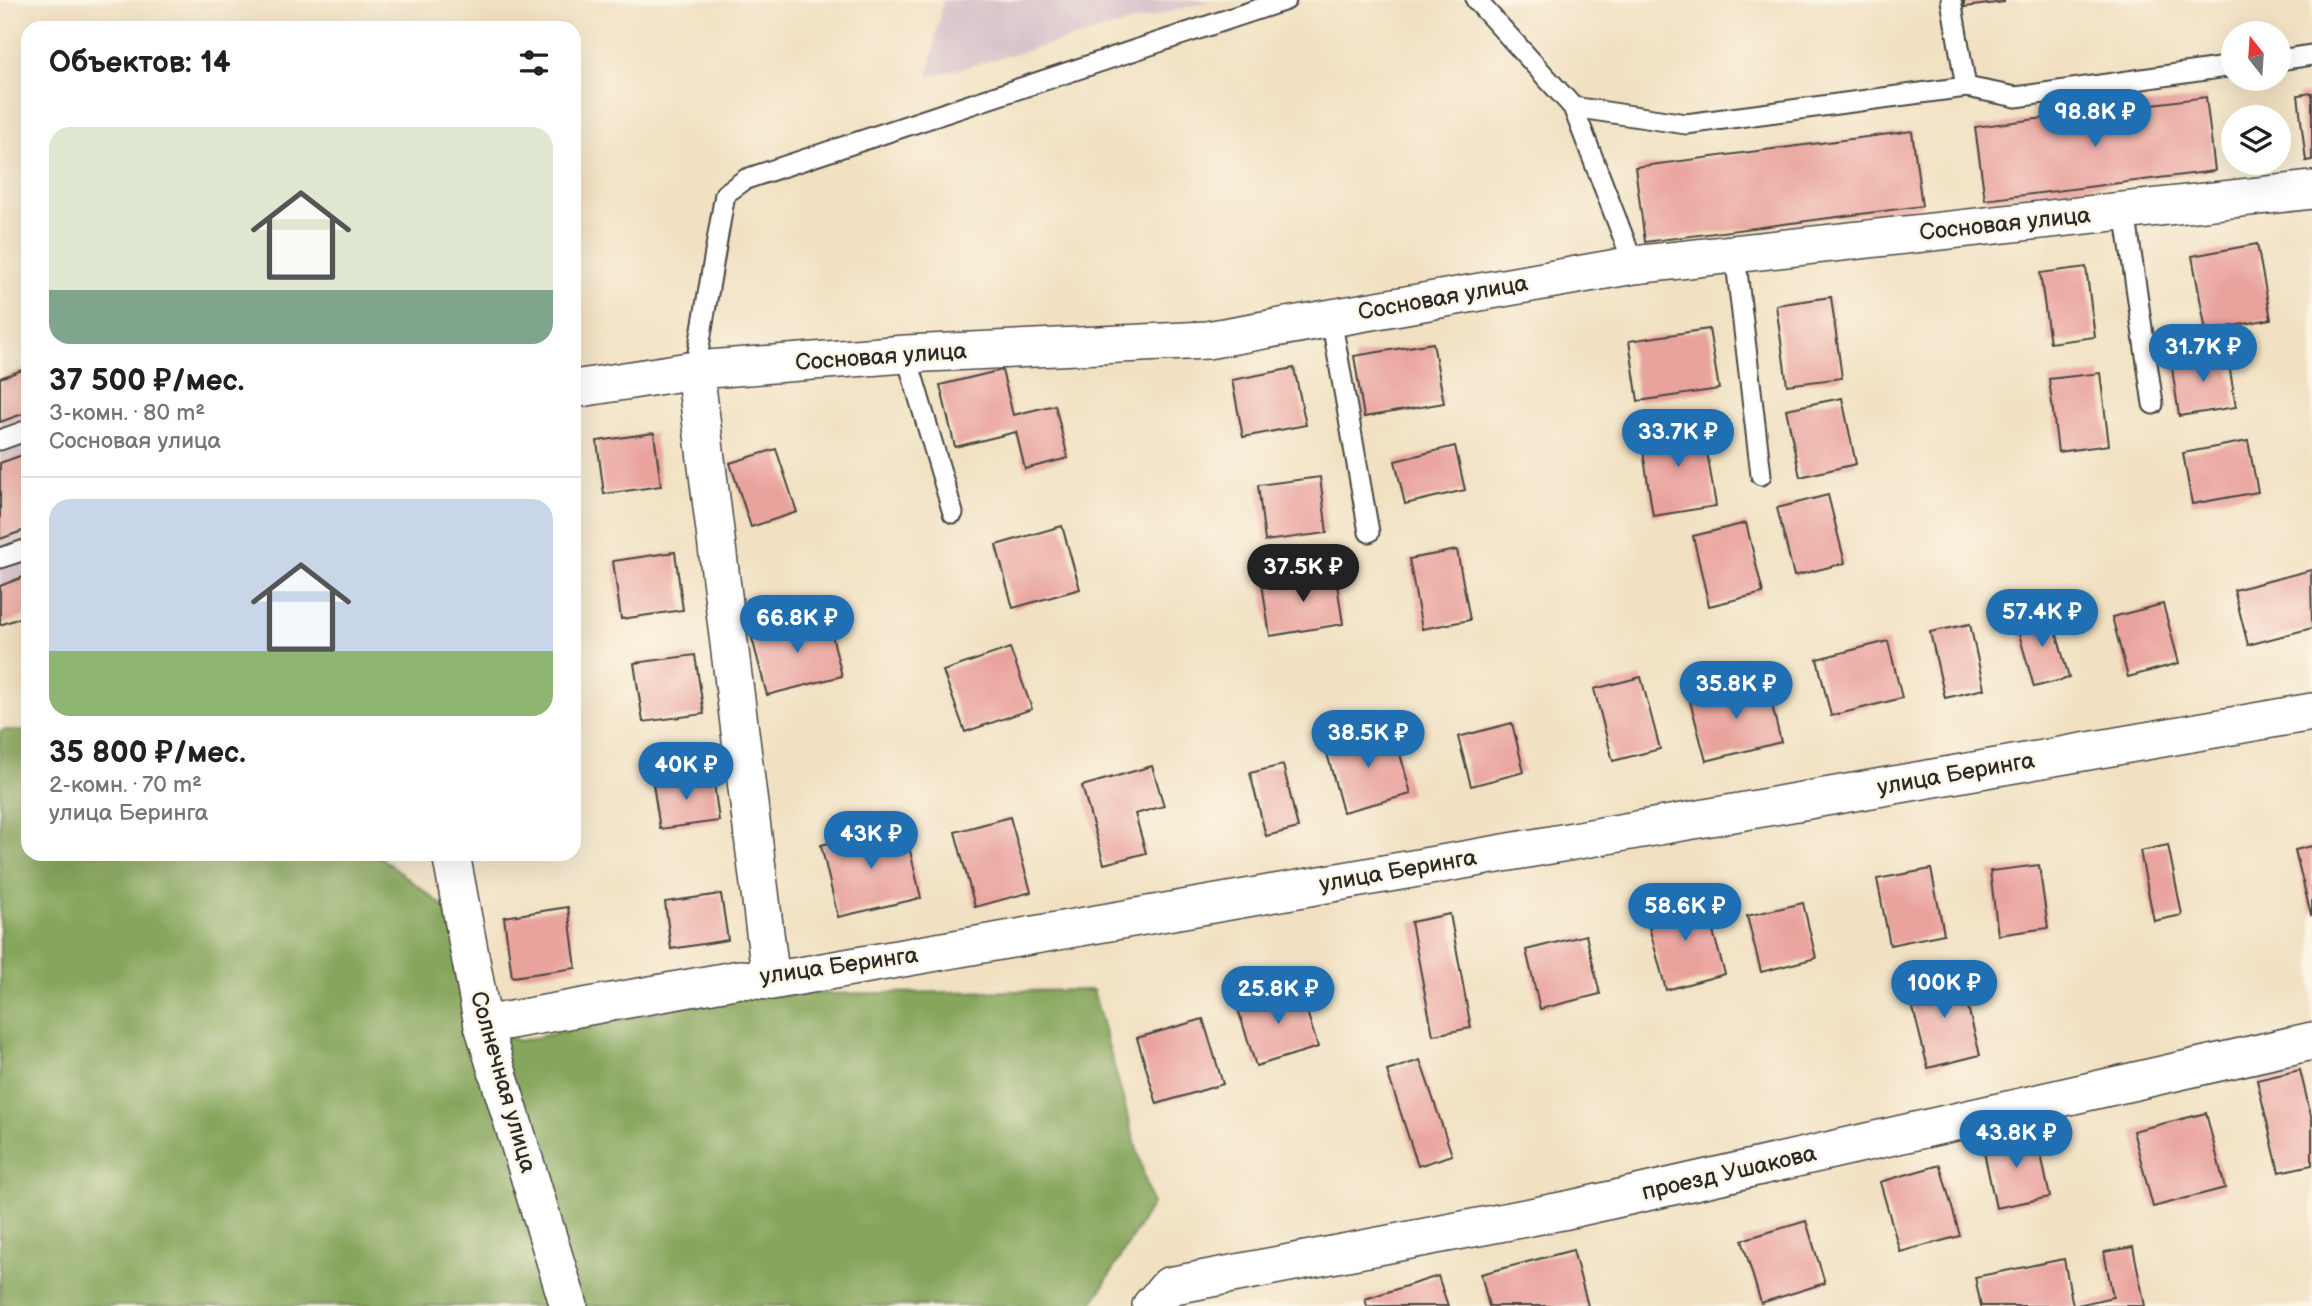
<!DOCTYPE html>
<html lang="ru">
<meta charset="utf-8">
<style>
:root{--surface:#fff;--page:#f6f6f6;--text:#202124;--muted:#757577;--line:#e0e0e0;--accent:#1f6fb2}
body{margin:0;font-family:"Balsamiq Sans",sans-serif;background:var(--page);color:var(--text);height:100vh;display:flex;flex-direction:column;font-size:26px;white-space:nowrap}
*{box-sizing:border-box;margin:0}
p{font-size:23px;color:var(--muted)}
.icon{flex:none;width:38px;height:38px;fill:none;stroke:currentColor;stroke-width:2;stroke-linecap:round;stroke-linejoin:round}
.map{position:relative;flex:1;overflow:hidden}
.panel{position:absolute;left:21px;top:21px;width:560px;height:840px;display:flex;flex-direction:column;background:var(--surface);border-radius:21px;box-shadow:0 7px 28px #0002}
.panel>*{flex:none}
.needle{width:46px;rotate:343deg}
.fabs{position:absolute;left:2221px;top:21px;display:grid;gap:14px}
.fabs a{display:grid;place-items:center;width:70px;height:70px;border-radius:50%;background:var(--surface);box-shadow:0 7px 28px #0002;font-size:35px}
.price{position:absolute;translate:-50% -60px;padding:0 16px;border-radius:24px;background:var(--accent);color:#fff;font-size:23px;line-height:46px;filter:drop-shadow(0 2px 4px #0008)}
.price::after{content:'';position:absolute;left:50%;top:42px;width:21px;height:16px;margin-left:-10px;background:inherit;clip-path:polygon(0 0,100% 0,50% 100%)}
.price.on{background:#222;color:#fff}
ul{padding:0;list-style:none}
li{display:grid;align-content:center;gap:14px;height:371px;padding:0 28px}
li+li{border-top:2px solid var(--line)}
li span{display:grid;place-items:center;height:217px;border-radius:21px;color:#555}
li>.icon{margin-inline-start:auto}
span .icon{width:126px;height:126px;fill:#fffc;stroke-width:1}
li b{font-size:30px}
h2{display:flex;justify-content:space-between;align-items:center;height:84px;padding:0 28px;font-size:30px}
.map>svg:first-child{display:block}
.industrial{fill:#d2bdc7}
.forest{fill:#86a65b;stroke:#586843;stroke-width:2}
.building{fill:#e9a39d}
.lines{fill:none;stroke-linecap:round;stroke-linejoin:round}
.lane-casing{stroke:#494642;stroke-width:23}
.street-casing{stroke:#494642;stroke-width:40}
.lane{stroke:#fff;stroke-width:19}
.street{stroke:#fff;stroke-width:37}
.labels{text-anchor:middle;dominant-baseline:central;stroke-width:5;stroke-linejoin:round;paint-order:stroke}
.street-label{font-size:23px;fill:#2b2b2b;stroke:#fcf5e5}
</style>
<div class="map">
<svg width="2312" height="1306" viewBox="0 0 2312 1306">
<rect width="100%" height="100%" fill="#fcf5e5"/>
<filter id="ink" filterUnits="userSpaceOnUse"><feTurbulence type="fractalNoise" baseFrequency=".0143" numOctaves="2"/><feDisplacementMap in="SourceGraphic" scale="14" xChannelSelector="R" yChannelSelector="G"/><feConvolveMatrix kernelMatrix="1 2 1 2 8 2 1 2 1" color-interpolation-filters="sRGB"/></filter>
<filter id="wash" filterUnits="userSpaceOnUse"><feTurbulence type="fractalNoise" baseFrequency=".00686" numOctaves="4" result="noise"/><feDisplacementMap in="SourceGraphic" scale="28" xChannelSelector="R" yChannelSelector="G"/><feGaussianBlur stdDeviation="1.57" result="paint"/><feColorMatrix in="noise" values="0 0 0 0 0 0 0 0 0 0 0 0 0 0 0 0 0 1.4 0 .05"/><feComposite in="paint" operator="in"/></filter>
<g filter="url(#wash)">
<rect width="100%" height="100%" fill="#f1e1c2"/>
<g class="industrial">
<path d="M943,0h272l-287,77z"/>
<path d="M28,368v247l-28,10v-247z"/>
</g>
<path class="forest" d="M6,730l22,1v123h348l79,61 28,110 36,16 216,-46 358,-5 59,214 -61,102h-1091v-575z"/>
<g id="blocks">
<g class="building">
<path d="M1964,0h40v2l-40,5z"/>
<path d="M2312,93v67l-6,1 -8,-66z"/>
<path d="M2206,97l9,74 -230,29 -10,-73z"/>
<path d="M1912,131l10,75 -277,36 -10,-75z"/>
<path d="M2257,244l14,75 -65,12 -14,-75z"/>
<path d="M2086,267l9,70 -45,6 -10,-70z"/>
<path d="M1831,297l11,81 -55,7 -11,-80z"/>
<path d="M1709,329l10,60 -81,12 -9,-60z"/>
<path d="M1433,343l11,60 -80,14 -10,-61z"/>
<path d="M2227,352l9,55 -57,9 -8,-55z"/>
<path d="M28,368v44l-28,10v-44z"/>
<path d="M1294,368l12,57 -63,12 -11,-57z"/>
<path d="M1002,370l11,45 42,-10 13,53 -43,11 -9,-37 -61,15 -15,-62z"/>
<path d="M2100,373l9,72 -51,7 -9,-73z"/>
<path d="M1842,398l14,66 -56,13 -14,-68z"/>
<path d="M1702,422l14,84 -63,10 -13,-84z"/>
<path d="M654,433l7,53 -57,8 -7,-53z"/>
<path d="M2248,441l10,51 -66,12 -9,-51z"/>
<path d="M1455,446l10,44 -60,14 -10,-43z"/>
<path d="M776,449l21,63 -46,15 -21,-64z"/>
<path d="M28,453v76l-28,10v-76z"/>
<path d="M1320,477l7,56 -62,8 -7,-56z"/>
<path d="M1828,495l17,68 -51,13 -17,-68z"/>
<path d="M1746,523l17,70 -54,13 -16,-70z"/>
<path d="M1062,526l18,63 -67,19 -17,-63z"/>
<path d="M1457,550l13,70 -48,9 -13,-70z"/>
<path d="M675,552l8,58 -62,9 -8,-58z"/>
<path d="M2311,570l1,58 -64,17 -14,-55z"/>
<path d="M1335,571l8,53 -73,12 -8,-52z"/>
<path d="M28,575v40l-28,10v-39z"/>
<path d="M2163,604l16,59 -51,14 -16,-60z"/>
<path d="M2050,610l19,68 -35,9 -19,-67z"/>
<path d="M827,615l15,61 -75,19 -16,-61z"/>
<path d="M1970,624l14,65 -39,9 -15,-66z"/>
<path d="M1888,641l14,57 -71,18 -14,-57z"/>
<path d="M1010,648l22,61 -67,23 -22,-61z"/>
<path d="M695,655l9,59 -61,8 -9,-59z"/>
<path d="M1641,677l19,72 -47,12 -19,-72z"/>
<path d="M1766,681l15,61 -75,19 -16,-60z"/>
<path d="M1512,723l12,49 -53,14 -13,-49z"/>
<path d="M1393,728l18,66 -68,18 -18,-66z"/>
<path d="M1283,765l15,63 -32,8 -16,-63z"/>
<path d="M1152,766l12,40 -29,8 11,39 -42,11 -22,-78z"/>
<path d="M713,775l6,46 -59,8 -7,-45z"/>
<path d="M1010,817l21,75 -56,15 -20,-75z"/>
<path d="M904,825l17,73 -83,19 -17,-72z"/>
<path d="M2168,845l14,70 -28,6 -14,-70z"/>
<path d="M2312,846v68l-1,1 -16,-65z"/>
<path d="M2039,865l9,63 -50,7 -8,-64z"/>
<path d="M1931,869l13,65 -54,11 -13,-66z"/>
<path d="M721,894l7,46 -57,9 -6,-47z"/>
<path d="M1703,896l22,78 -59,16 -21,-78z"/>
<path d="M1803,903l13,55 -55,14 -14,-56z"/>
<path d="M568,907l8,61 -64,9 -8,-60z"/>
<path d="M1450,914l21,114 -38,7 -22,-113z"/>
<path d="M1586,935l14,59 -60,15 -14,-59z"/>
<path d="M1959,971l21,84 -52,13 -21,-84z"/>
<path d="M1299,986l19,61 -62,19 -19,-60z"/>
<path d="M1203,1019l20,65 -66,20 -20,-66z"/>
<path d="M1420,1060l32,95 -34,11 -31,-95z"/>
<path d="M2300,1070l12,50v45l-33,7 -22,-92z"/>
<path d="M2206,1113l19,75 -72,19 -20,-76z"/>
<path d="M2036,1131l14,66 -54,11 -14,-65z"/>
<path d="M1940,1165l20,71 -60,16 -20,-70z"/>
<path d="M1806,1221l19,62 -64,20 -19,-63z"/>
<path d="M2133,1247l12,59h-72l40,-9 -9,-45z"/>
<path d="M1573,1250l15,56h-99l-8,-32z"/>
<path d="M2064,1259l9,47h-92l-6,-29z"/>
<path d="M1438,1276l10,30h-81l-2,-7z"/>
</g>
</g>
</g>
<g filter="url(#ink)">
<use href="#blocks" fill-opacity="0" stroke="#494642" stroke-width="2"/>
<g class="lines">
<g class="lane-casing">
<g id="lane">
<path d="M1476,0l97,107 61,158"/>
<path d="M2278,60l34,-5"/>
<path d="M1966,87l50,10 217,-31"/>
<path d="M1573,107l113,17 280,-37 -15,-87"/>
<path d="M2125,211l28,193"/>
<path d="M1735,254l26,221"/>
<path d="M1331,318l38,214"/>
<path d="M906,354l47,159"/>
<path d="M695,370l30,-176 21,-15 540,-179"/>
<path d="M0,440l28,-10"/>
<path d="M0,558l28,-9"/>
</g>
</g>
<g class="street-casing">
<g id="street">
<path d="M695,370l76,611"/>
<path d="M574,389l121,-19 211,-16 301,-14 427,-75 678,-75"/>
<path d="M451,854l32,171 86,281"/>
<path d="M483,1025l257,-46 31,2 1541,-269"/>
<path d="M1151,1306l18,-20 398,-76 745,-169"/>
</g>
</g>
<use href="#lane" class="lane"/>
<use href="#street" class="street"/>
</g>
</g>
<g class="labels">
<g class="street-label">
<text transform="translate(2005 224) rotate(-6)">Сосновая улица</text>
<text transform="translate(1443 298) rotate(-10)">Сосновая улица</text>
<text transform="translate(881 357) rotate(-4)">Сосновая улица</text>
<text transform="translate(1956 774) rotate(-10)">улица Беринга</text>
<text transform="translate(1398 871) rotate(-10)">улица Беринга</text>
<text transform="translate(839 966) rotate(-8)">улица Беринга</text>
<text transform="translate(503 1082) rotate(74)">Солнечная улица</text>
<text transform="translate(1729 1173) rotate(-13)">проезд Ушакова</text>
</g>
</g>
</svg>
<div class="fabs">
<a><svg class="needle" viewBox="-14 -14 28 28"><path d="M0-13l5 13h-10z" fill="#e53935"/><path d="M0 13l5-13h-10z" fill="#757577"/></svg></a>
<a><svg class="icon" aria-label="layers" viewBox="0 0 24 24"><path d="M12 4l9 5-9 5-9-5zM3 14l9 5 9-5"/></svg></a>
</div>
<b class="price" style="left:2095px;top:149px">98.8K ₽</b>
<b class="price" style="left:2203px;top:384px">31.7K ₽</b>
<b class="price" style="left:1678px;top:469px">33.7K ₽</b>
<b class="price on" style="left:1303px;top:604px">37.5K ₽</b>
<b class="price" style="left:2042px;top:649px">57.4K ₽</b>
<b class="price" style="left:797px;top:655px">66.8K ₽</b>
<b class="price" style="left:1736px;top:721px">35.8K ₽</b>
<b class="price" style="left:1368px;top:770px">38.5K ₽</b>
<b class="price" style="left:686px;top:802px">40K ₽</b>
<b class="price" style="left:871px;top:871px">43K ₽</b>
<b class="price" style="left:1685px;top:943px">58.6K ₽</b>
<b class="price" style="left:1944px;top:1020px">100K ₽</b>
<b class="price" style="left:1278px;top:1026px">25.8K ₽</b>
<b class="price" style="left:2016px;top:1170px">43.8K ₽</b>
<section class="panel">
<h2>Объектов: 14<svg class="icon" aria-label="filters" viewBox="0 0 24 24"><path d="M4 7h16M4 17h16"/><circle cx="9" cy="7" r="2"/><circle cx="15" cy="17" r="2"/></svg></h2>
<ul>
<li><span style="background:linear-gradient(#dfe7d0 75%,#7fa58c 0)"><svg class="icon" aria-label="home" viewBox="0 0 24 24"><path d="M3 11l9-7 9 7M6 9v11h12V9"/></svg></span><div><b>37 500 ₽/мес.</b><p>3-комн. · 80 m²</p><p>Сосновая улица</p></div></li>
<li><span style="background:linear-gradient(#c9d6e8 70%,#8fb573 0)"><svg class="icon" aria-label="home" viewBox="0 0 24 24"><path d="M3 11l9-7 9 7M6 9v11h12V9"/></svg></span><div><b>35 800 ₽/мес.</b><p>2-комн. · 70 m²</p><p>улица Беринга</p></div></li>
</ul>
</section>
</div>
